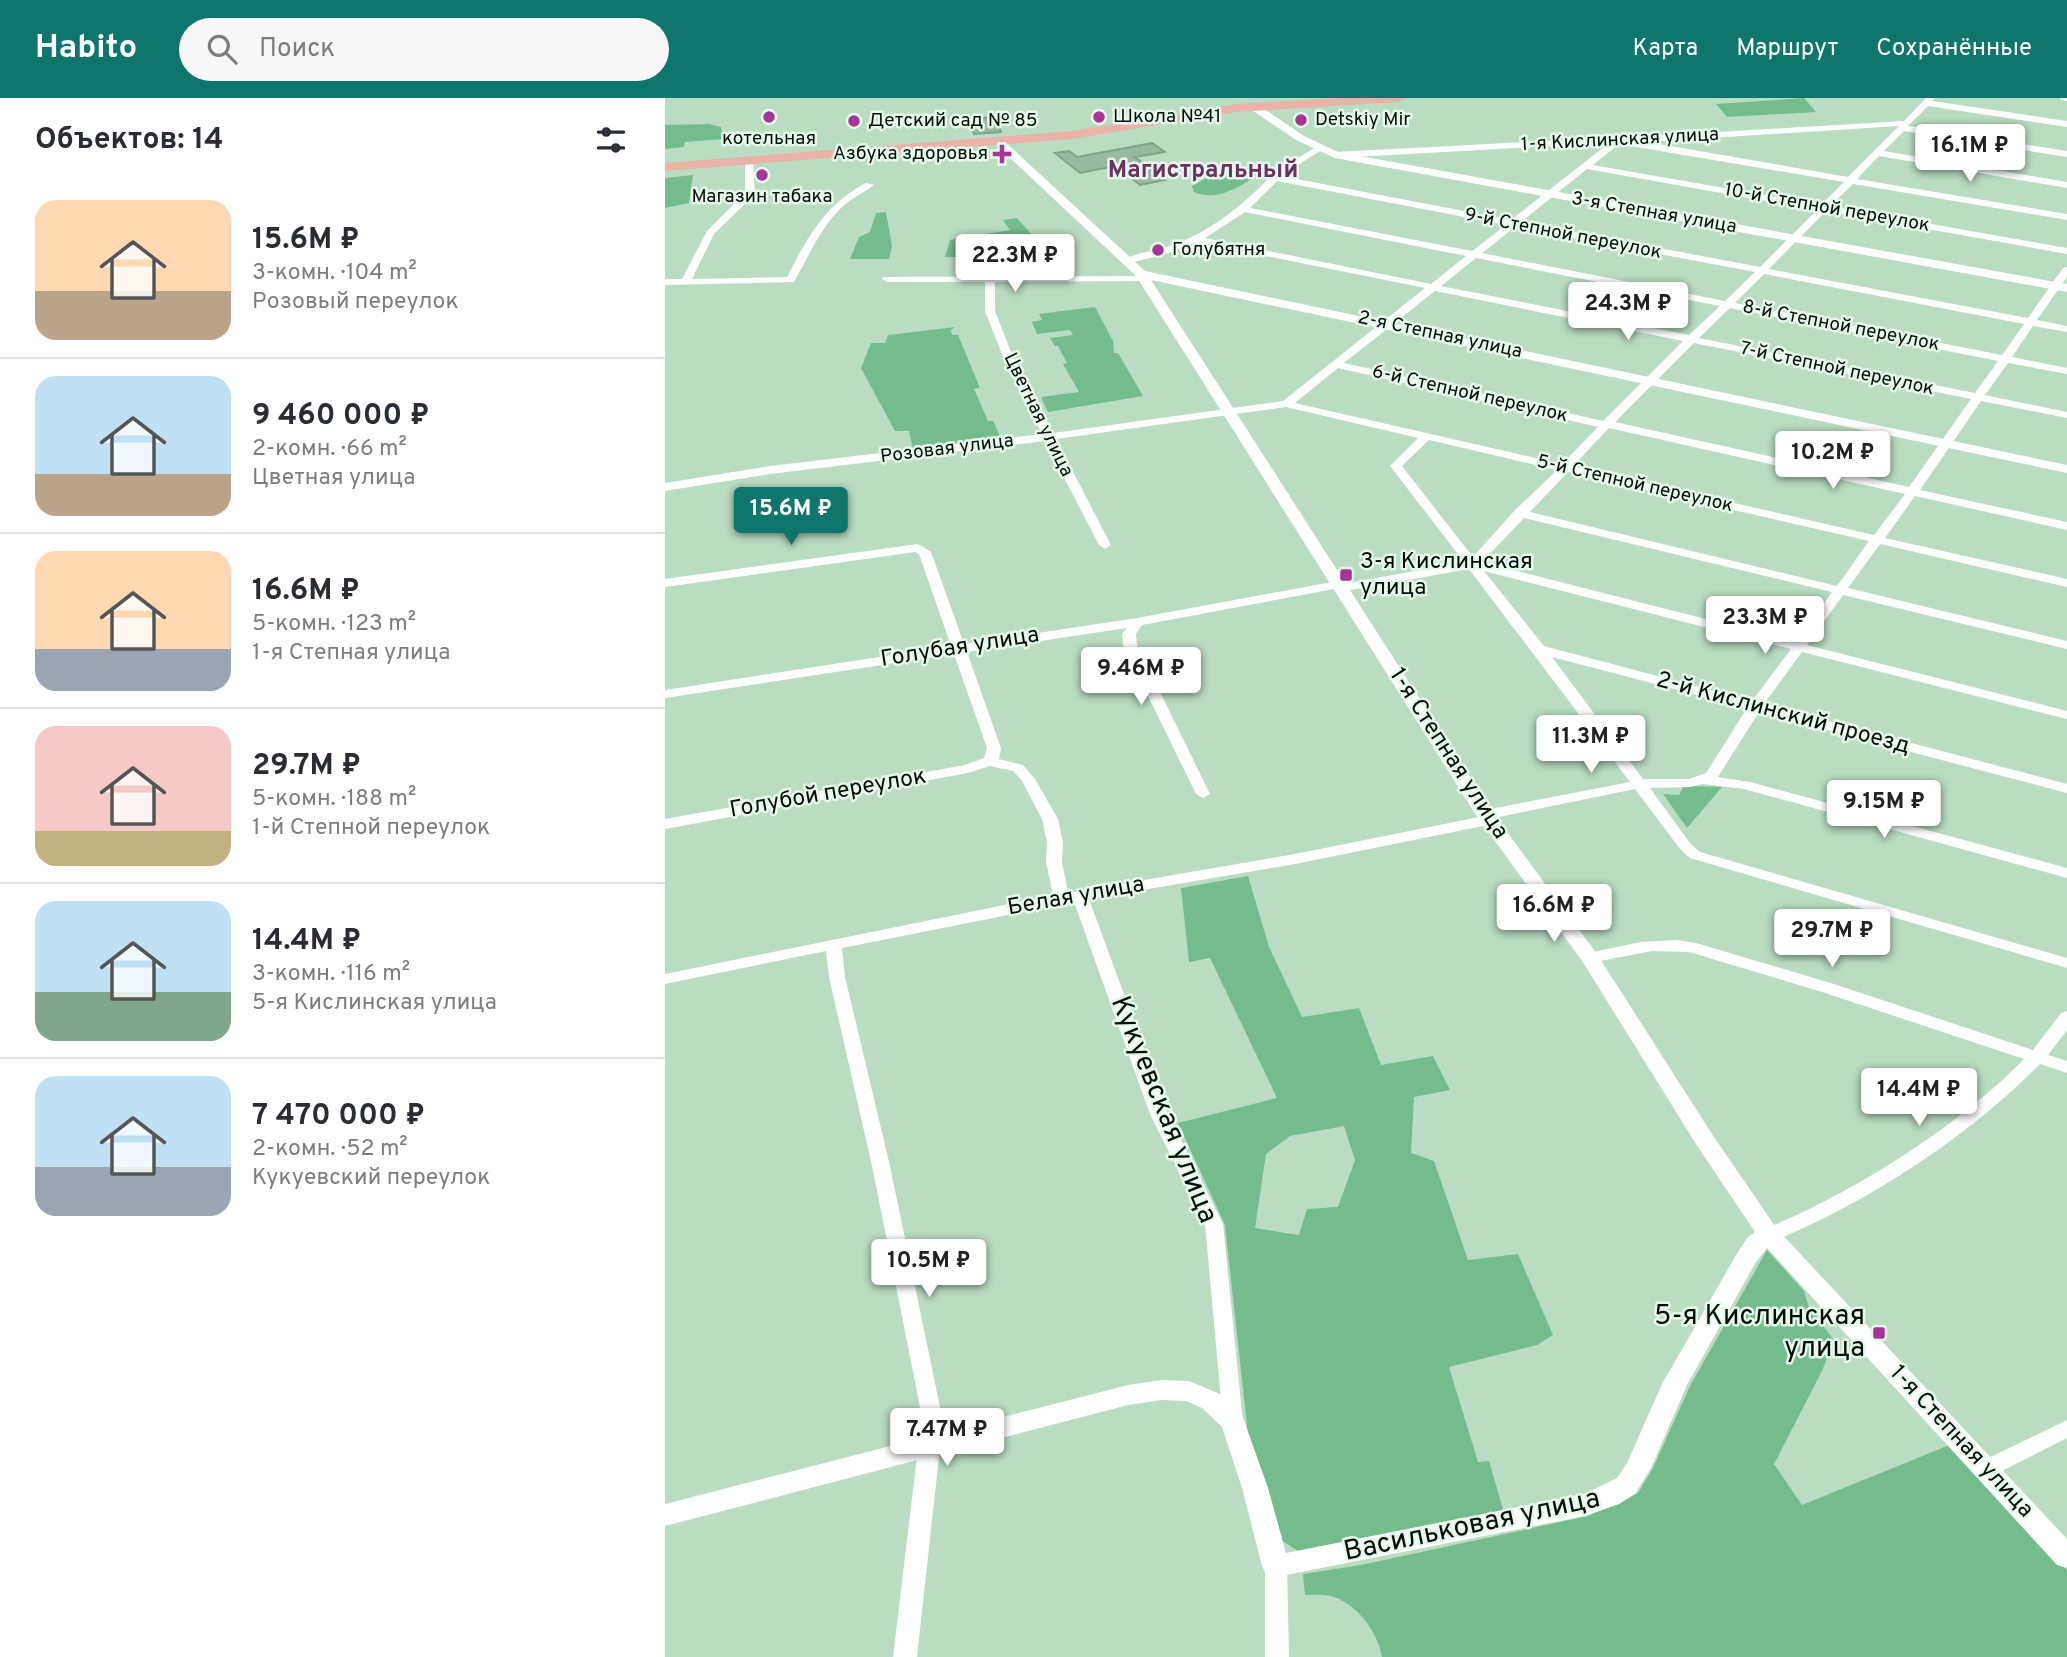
<!DOCTYPE html>
<html lang="ru">
<meta charset="utf-8">
<style>
:root{--surface:#fff;--page:#f7f7f7;--text:#2b2b33;--muted:#7c7c81;--line:#e1e1e2;--accent:#0f766e}
body{margin:0;font-family:Overpass,sans-serif;background:var(--page);color:var(--text);height:100vh;display:flex;flex-direction:column;font-size:26px;white-space:nowrap}
*{box-sizing:border-box;margin:0}
p{font-size:23px;color:var(--muted)}
.icon{flex:none;width:38px;height:38px;fill:none;stroke:currentColor;stroke-width:2;stroke-linecap:round;stroke-linejoin:round}
.map{position:relative;flex:1;overflow:hidden}
.side{display:flex;flex-direction:column;background:var(--surface);width:665px}
.side>*{flex:none}
.price{position:absolute;translate:-50% -60px;padding:0 16px;border-radius:7px;background:#fff;color:#222;font-size:23px;line-height:46px;filter:drop-shadow(0 2px 4px #0008)}
.price::after{content:'';position:absolute;left:50%;top:42px;width:21px;height:16px;margin-left:-10px;background:inherit;clip-path:polygon(0 0,100% 0,50% 100%)}
.price.on{background:var(--accent);color:#fff}
ul{padding:0;list-style:none}
li{display:flex;align-items:center;gap:21px;height:175px;padding:0 35px}
li+li{border-top:2px solid var(--line)}
li span{display:grid;place-items:center;flex:none;width:196px;height:140px;border-radius:21px;color:#555}
li>.icon{margin-inline-start:auto}
span .icon{width:84px;height:84px;fill:#fffc;stroke-width:1}
li b{font-size:30px}
h2{display:flex;justify-content:space-between;align-items:center;height:84px;padding:0 35px;font-size:30px}
header{display:flex;align-items:center;gap:42px;box-sizing:border-box;height:98px;padding:0 35px;background:var(--accent);color:#fff}
header strong{font-size:33px}
nav{display:flex;gap:38px;margin-inline-start:auto;font-size:24px}
.search{width:490px;height:63px;background:var(--page);display:flex;align-items:center;gap:18px;box-sizing:border-box;padding:0 24px;border-radius:38px;color:var(--muted);font-size:26px}
main{display:flex;flex:1;min-height:0}
.map>svg:first-child{display:block}
.green{fill:#75bc8d;fill-rule:evenodd}
.building{fill:#97b9a1;stroke:#80a28a;stroke-width:2}
.lines{fill:none;stroke-linecap:round;stroke-linejoin:round}
.minor{fill:#fff;fill-rule:evenodd}
.tertiary{fill:#fff;fill-rule:evenodd}
.primary{fill:#e9b3a7;fill-rule:evenodd}
.poi-dot{fill:#a53695;stroke:#e6f8eb;stroke-width:2.5}
.labels{text-anchor:middle;dominant-baseline:central;stroke-width:5;stroke-linejoin:round;paint-order:stroke}
.far-poi-label{font-size:19px;fill:#040f07;stroke:#e6f8eb;text-anchor:start}
.far-street-label{font-size:19px;fill:#040f07;stroke:#e6f8eb}
.poi-label{font-size:23px;fill:#040f07;stroke:#e6f8eb;text-anchor:start}
.street-label{font-size:23px;fill:#040f07;stroke:#e6f8eb}
.far-district-label{font-size:24px;font-weight:bold;fill:#693260;stroke:#e6f8eb}
.near-street-label{font-size:28px;fill:#040f07;stroke:#e6f8eb}
.near-poi-label{font-size:28px;fill:#040f07;stroke:#e6f8eb;text-anchor:end}
</style>
<header>
<strong>Habito</strong>
<div class="search"><svg class="icon" aria-label="search" viewBox="0 0 24 24"><circle cx="10" cy="10" r="6"/><path d="M15 15l6 6"/></svg>Поиск</div>
<nav><a>Карта</a><a>Маршрут</a><a>Сохранённые</a></nav>
</header>
<main>
<section class="side">
<h2>Объектов: 14<svg class="icon" aria-label="filters" viewBox="0 0 24 24"><path d="M4 7h16M4 17h16"/><circle cx="9" cy="7" r="2"/><circle cx="15" cy="17" r="2"/></svg></h2>
<ul>
<li><span style="background:linear-gradient(#ffd9b3 65%,#b9a48a 0)"><svg class="icon" aria-label="home" viewBox="0 0 24 24"><path d="M3 11l9-7 9 7M6 9v11h12V9"/></svg></span><div><b>15.6M ₽</b><p>3-комн. · 104 m²</p><p>Розовый переулок</p></div></li>
<li><span style="background:linear-gradient(#bfe0f5 70%,#b9a48a 0)"><svg class="icon" aria-label="home" viewBox="0 0 24 24"><path d="M3 11l9-7 9 7M6 9v11h12V9"/></svg></span><div><b>9 460 000 ₽</b><p>2-комн. · 66 m²</p><p>Цветная улица</p></div></li>
<li><span style="background:linear-gradient(#ffd9b3 70%,#9aa5b1 0)"><svg class="icon" aria-label="home" viewBox="0 0 24 24"><path d="M3 11l9-7 9 7M6 9v11h12V9"/></svg></span><div><b>16.6M ₽</b><p>5-комн. · 123 m²</p><p>1-я Степная улица</p></div></li>
<li><span style="background:linear-gradient(#f6c9c9 75%,#c2b280 0)"><svg class="icon" aria-label="home" viewBox="0 0 24 24"><path d="M3 11l9-7 9 7M6 9v11h12V9"/></svg></span><div><b>29.7M ₽</b><p>5-комн. · 188 m²</p><p>1-й Степной переулок</p></div></li>
<li><span style="background:linear-gradient(#bfe0f5 65%,#7fa58c 0)"><svg class="icon" aria-label="home" viewBox="0 0 24 24"><path d="M3 11l9-7 9 7M6 9v11h12V9"/></svg></span><div><b>14.4M ₽</b><p>3-комн. · 116 m²</p><p>5-я Кислинская улица</p></div></li>
<li><span style="background:linear-gradient(#bfe0f5 65%,#9aa5b1 0)"><svg class="icon" aria-label="home" viewBox="0 0 24 24"><path d="M3 11l9-7 9 7M6 9v11h12V9"/></svg></span><div><b>7 470 000 ₽</b><p>2-комн. · 52 m²</p><p>Кукуевский переулок</p></div></li>
</ul>
</section>
<div class="map">
<svg width="1402" height="1559" viewBox="0 0 1402 1559">
<rect width="100%" height="100%" fill="#b9dcc3"/>
<g class="green">
<path d="M1139,0l12,14 -89,5 -11,-13z"/>
<path d="M44,26l12,3 2,12 -38,3 -1,5 -19,2v-24z"/>
<path d="M562,69l18,1 11,5v3c-21,13 -38,25 -62,16l-2,-6z"/>
<path d="M28,77l-4,28 -24,5v-30z"/>
<path d="M221,114l6,34 -3,13h-39l9,-22 11,-5 6,-19z"/>
<path d="M352,120l32,36 -19,3h-85l5,-17 60,-10 -7,-10z"/>
<path d="M430,209l18,34 1,12h4l25,43 -95,16 -7,-15 38,-5 -16,-28 4,-1 -9,-17h-3l-5,-8 23,-3 -3,-5 -33,4 -5,-12 10,-2 -3,-6z"/>
<path d="M290,229l-4,3 1,5h6l22,53 -6,1 14,32h5l8,17 -88,11 -4,-18h-14l-34,-63 10,-25h14l3,-8z"/>
<path d="M1019,688l38,1 -35,41 -24,-34 16,1z"/>
<path d="M583,778l21,71 33,70 57,-9 22,57 52,-9 17,34 -36,7 -3,56 23,8 34,99 50,-6 35,81 -16,10 -88,22 29,95 11,-1 16,55 -202,38 -24,-15 -31,-105 -23,-209 -47,-102 99,-25 -67,-140 -21,4 -8,-74zM679,1028l11,34 -17,47 -31,2 -8,26 -44,-7 11,-74 24,-18z"/>
<path d="M1102,1152l37,41 5,17 25,32 -12,31 -48,93 28,41 150,-61 115,126v87h-685c-4,-24 -24,-52 -48,-60 -8,-3 -21,-2 -29,-2l-2,-21 58,-9 227,-49 50,-23 15,-25 37,-82z"/>
</g>
<g class="building">
<path d="M330,19l6,15 -27,2 -6,-15z"/>
<path d="M487,45l13,9 -30,5 30,23 -25,5 -20,-15 -6,1 -4,-4 -30,6 -25,-20 14,-2 8,6z"/>
</g>
<g class="lines">
<g class="minor">
<path d="M1261,0h9l-3,3 135,20v6l-139,-21 -20,20 159,25v6l-163,-26 -20,20 183,31v6l-188,-32 -22,23 210,35v6l-214,-36 -23,22 237,42v6l-241,-43 -57,58 259,49 35,-50 4,-1v10l-30,43 30,6v6l-34,-6 -21,31 55,11v6l-59,-11 -23,32 82,17v6l-86,-17 -61,89 147,32v8l-152,-34 -30,42 182,41v8l-187,-43 -32,44 219,53v8l-224,-54 -36,50 260,66v8l-265,-67 -38,52 303,80v9l-308,-81 -41,65 32,5 317,86v10l-323,-89 -41,-5 -13,3 -40,1 40,55 10,9 367,106v10l-377,-110 -10,-9 -45,-60 -141,29 -1,5 -5,2 -193,39 -206,35 79,215 55,110 20,198 -3,6 -7,2 -7,-2 -3,-6 -18,-198 -55,-110 -76,-212 -232,46 3,29 45,189 50,241v41l-23,209h-24l25,-209 2,-41 -48,-241 -43,-189 -3,-26 -161,33v-10l388,-79 -7,-33 1,-19 -5,-24 -20,-38 -9,-10 -23,-5 -22,7 -303,56v-10l300,-54 19,-7 3,-10 -33,-94 -289,44v-8l286,-44 -32,-92 -4,-2 -250,35v-8l253,-35 13,8 33,92 173,-26 200,-37 6,3 121,-22 -74,-96 28,-28 -132,-31 -230,32 55,106 -6,4 -6,-4 -54,-104 -275,33 -105,17v-8l105,-17 272,-32 -37,-72 -20,-51v-29h-98l-5,-3 1,-2 265,-1v4l-4,1 -149,1v29l20,51 38,71 230,-32 142,-113 -229,-46 -33,13 -34,8 -5,-3c12,-8 32,-9 46,-14 40,-14 69,-38 98,-67l-6,-1v-4h9l45,-27 7,2 -42,27 230,44 98,-77 -274,15 -5,-3 5,-3 284,-15 229,40 51,-51 -251,16 -4,-3 4,-3 256,-15zM954,46l225,38 -23,23 -228,-40zM922,71l230,41 -57,57 -239,-45zM612,83l229,44 -34,26 -222,-43zM580,114l221,44 -35,28 -226,-46zM850,129l240,45 -30,29 -243,-48zM811,160l244,48 -31,29 -248,-49zM1099,176l260,50 -22,31 -267,-52zM770,193l248,50 -80,80 -259,-58zM1065,210l268,53 -23,32 -276,-55zM1029,245l277,56 -62,88 -294,-65zM673,270l260,59 -36,37 -267,-61zM944,330l296,66 -31,41 -301,-69zM764,342l128,30 -42,40 -42,47 -71,-91zM903,374l301,69 -32,45 -307,-74zM859,420l308,74 -36,50 -314,-80zM804,471l161,213 -145,28 -5,2 -1,5 -184,37 -227,39 -6,-31 1,-19 -5,-24 -23,-40 -12,-14 -24,-6 2,-11 -34,-96 160,-24 -5,6 1,11 73,149 7,4 7,-4 -73,-149 -1,-11 6,-9 192,-36 6,3zM819,473l307,78 -39,52 -208,-55zM887,559l195,51 -41,65 -17,6h-46z"/>
<path d="M1395,0h7v3l-6,-1z"/>
<path d="M80,60l8,2 2,34 -41,40 -22,45 95,-2c20,-39 38,-73 79,-94l8,2c-10,8 -23,13 -32,22 -22,21 -33,49 -48,75l-129,3v-6h17l25,-48 38,-38z"/>
<path d="M1012,842l19,3 138,41 199,66 28,-37 6,-2v19l-19,25 19,6v12l-27,-9c-69,71 -173,139 -264,176l-7,2 -7,-2 -3,-5 3,-5c88,-35 196,-103 262,-171l-202,-67 -133,-40 -37,-1 -62,12 -8,-5 2,-4 56,-12z"/>
<path d="M1402,1322v18l-73,37 -8,3 -8,-3 -3,-6 3,-6z"/>
<path d="M611,1459l8,2 3,7 2,91h-24v-91l3,-7z"/>
</g>
<g class="tertiary">
<path d="M584,6h8l47,32 34,16 729,132v8l-732,-134 -39,-18 -47,-32z"/>
<path d="M329,41h8l143,132 922,194v8l-916,-193 342,533 104,141 115,180 65,95 290,310v29l-10,-3 -290,-317 -11,14 -69,123 -36,83 -16,26 -16,10 -34,12 -309,61 -10,-3 -4,-8 -20,-78 -20,-61 -20,-19 -16,-7 -24,-1 -34,5 -463,121v-22l463,-119 34,-5 27,1 31,13 22,21 26,73 18,65 298,-59 33,-16 10,-15 35,-79 77,-134 9,-13 7,-5 -59,-88 -114,-183 -106,-146 -340,-539 -142,-133z"/>
</g>
<path class="primary" d="M669,0h72l-7,4 -163,10 -164,27 -407,32v-8l407,-32 164,-27z"/>
</g>
<g class="poi-dot">
<circle cx="104" cy="19" r="7"/>
<circle cx="434" cy="19" r="7"/>
<circle cx="636" cy="22" r="7"/>
<circle cx="189" cy="23" r="7"/>
<path d="M333.5 45.5h7v7h7v7h-7v7h-7v-7h-7v-7h7z"/>
<circle cx="97" cy="77" r="7"/>
<circle cx="493" cy="152" r="7"/>
<rect x="674" y="470" width="14" height="14" rx="3.5"/>
<rect x="1207" y="1228" width="14" height="14" rx="3.5"/>
</g>
<g class="labels">
<g class="far-poi-label">
<text x="448" y="19">Школа №41</text>
<text x="650" y="22">Detskiy Mir</text>
<text x="203" y="23">Детский сад № 85</text>
<text x="104" y="41" text-anchor="middle">котельная</text>
<text x="323" y="56" text-anchor="end">Азбука здоровья</text>
<text x="97" y="99" text-anchor="middle">Магазин табака</text>
<text x="507" y="152">Голубятня</text>
</g>
<g class="far-street-label">
<text transform="translate(955 42) rotate(-3)">1-я Кислинская улица</text>
<text transform="translate(1162 110) rotate(10)">10-й Степной переулок</text>
<text transform="translate(989 115) rotate(10)">3-я Степная улица</text>
<text transform="translate(898 136) rotate(11)">9-й Степной переулок</text>
<text transform="translate(1176 228) rotate(11)">8-й Степной переулок</text>
<text transform="translate(775 237) rotate(12)">2-я Степная улица</text>
<text transform="translate(1172 271) rotate(12)">7-й Степной переулок</text>
<text transform="translate(805 296) rotate(13)">6-й Степной переулок</text>
<text transform="translate(373 317) rotate(64)">Цветная улица</text>
<text transform="translate(282 351) rotate(-7)">Розовая улица</text>
<text transform="translate(970 386) rotate(13)">5-й Степной переулок</text>
</g>
<g class="poi-label">
<text x="695" y="464">3-я Кислинская<tspan x="695" dy="26">улица</tspan></text>
</g>
<g class="street-label">
<text transform="translate(295 550) rotate(-9)">Голубая улица</text>
<text transform="translate(1118 616) rotate(15)">2-й Кислинский проезд</text>
<text transform="translate(783 656) rotate(57)">1-я Степная улица</text>
<text transform="translate(163 696) rotate(-10)">Голубой переулок</text>
<text transform="translate(411 799) rotate(-10)">Белая улица</text>
<text transform="translate(1296 1344) rotate(47)">1-я Степная улица</text>
</g>
<g class="far-district-label">
<text x="538" y="73">Магистральный</text>
</g>
<g class="near-street-label">
<text transform="translate(498 1012) rotate(68)">Кукуевская улица</text>
<text transform="translate(807 1428) rotate(-12)">Васильковая улица</text>
</g>
<g class="near-poi-label">
<text x="1200" y="1219">5-я Кислинская<tspan x="1200" dy="32">улица</tspan></text>
</g>
</g>
</svg>
<b class="price" style="left:1305px;top:86px">16.1M ₽</b>
<b class="price" style="left:350px;top:196px">22.3M ₽</b>
<b class="price" style="left:963px;top:244px">24.3M ₽</b>
<b class="price" style="left:1168px;top:393px">10.2M ₽</b>
<b class="price on" style="left:126px;top:449px">15.6M ₽</b>
<b class="price" style="left:1100px;top:558px">23.3M ₽</b>
<b class="price" style="left:476px;top:609px">9.46M ₽</b>
<b class="price" style="left:926px;top:677px">11.3M ₽</b>
<b class="price" style="left:1219px;top:742px">9.15M ₽</b>
<b class="price" style="left:889px;top:846px">16.6M ₽</b>
<b class="price" style="left:1167px;top:871px">29.7M ₽</b>
<b class="price" style="left:1254px;top:1030px">14.4M ₽</b>
<b class="price" style="left:264px;top:1201px">10.5M ₽</b>
<b class="price" style="left:282px;top:1370px">7.47M ₽</b>
</div>
</main>
